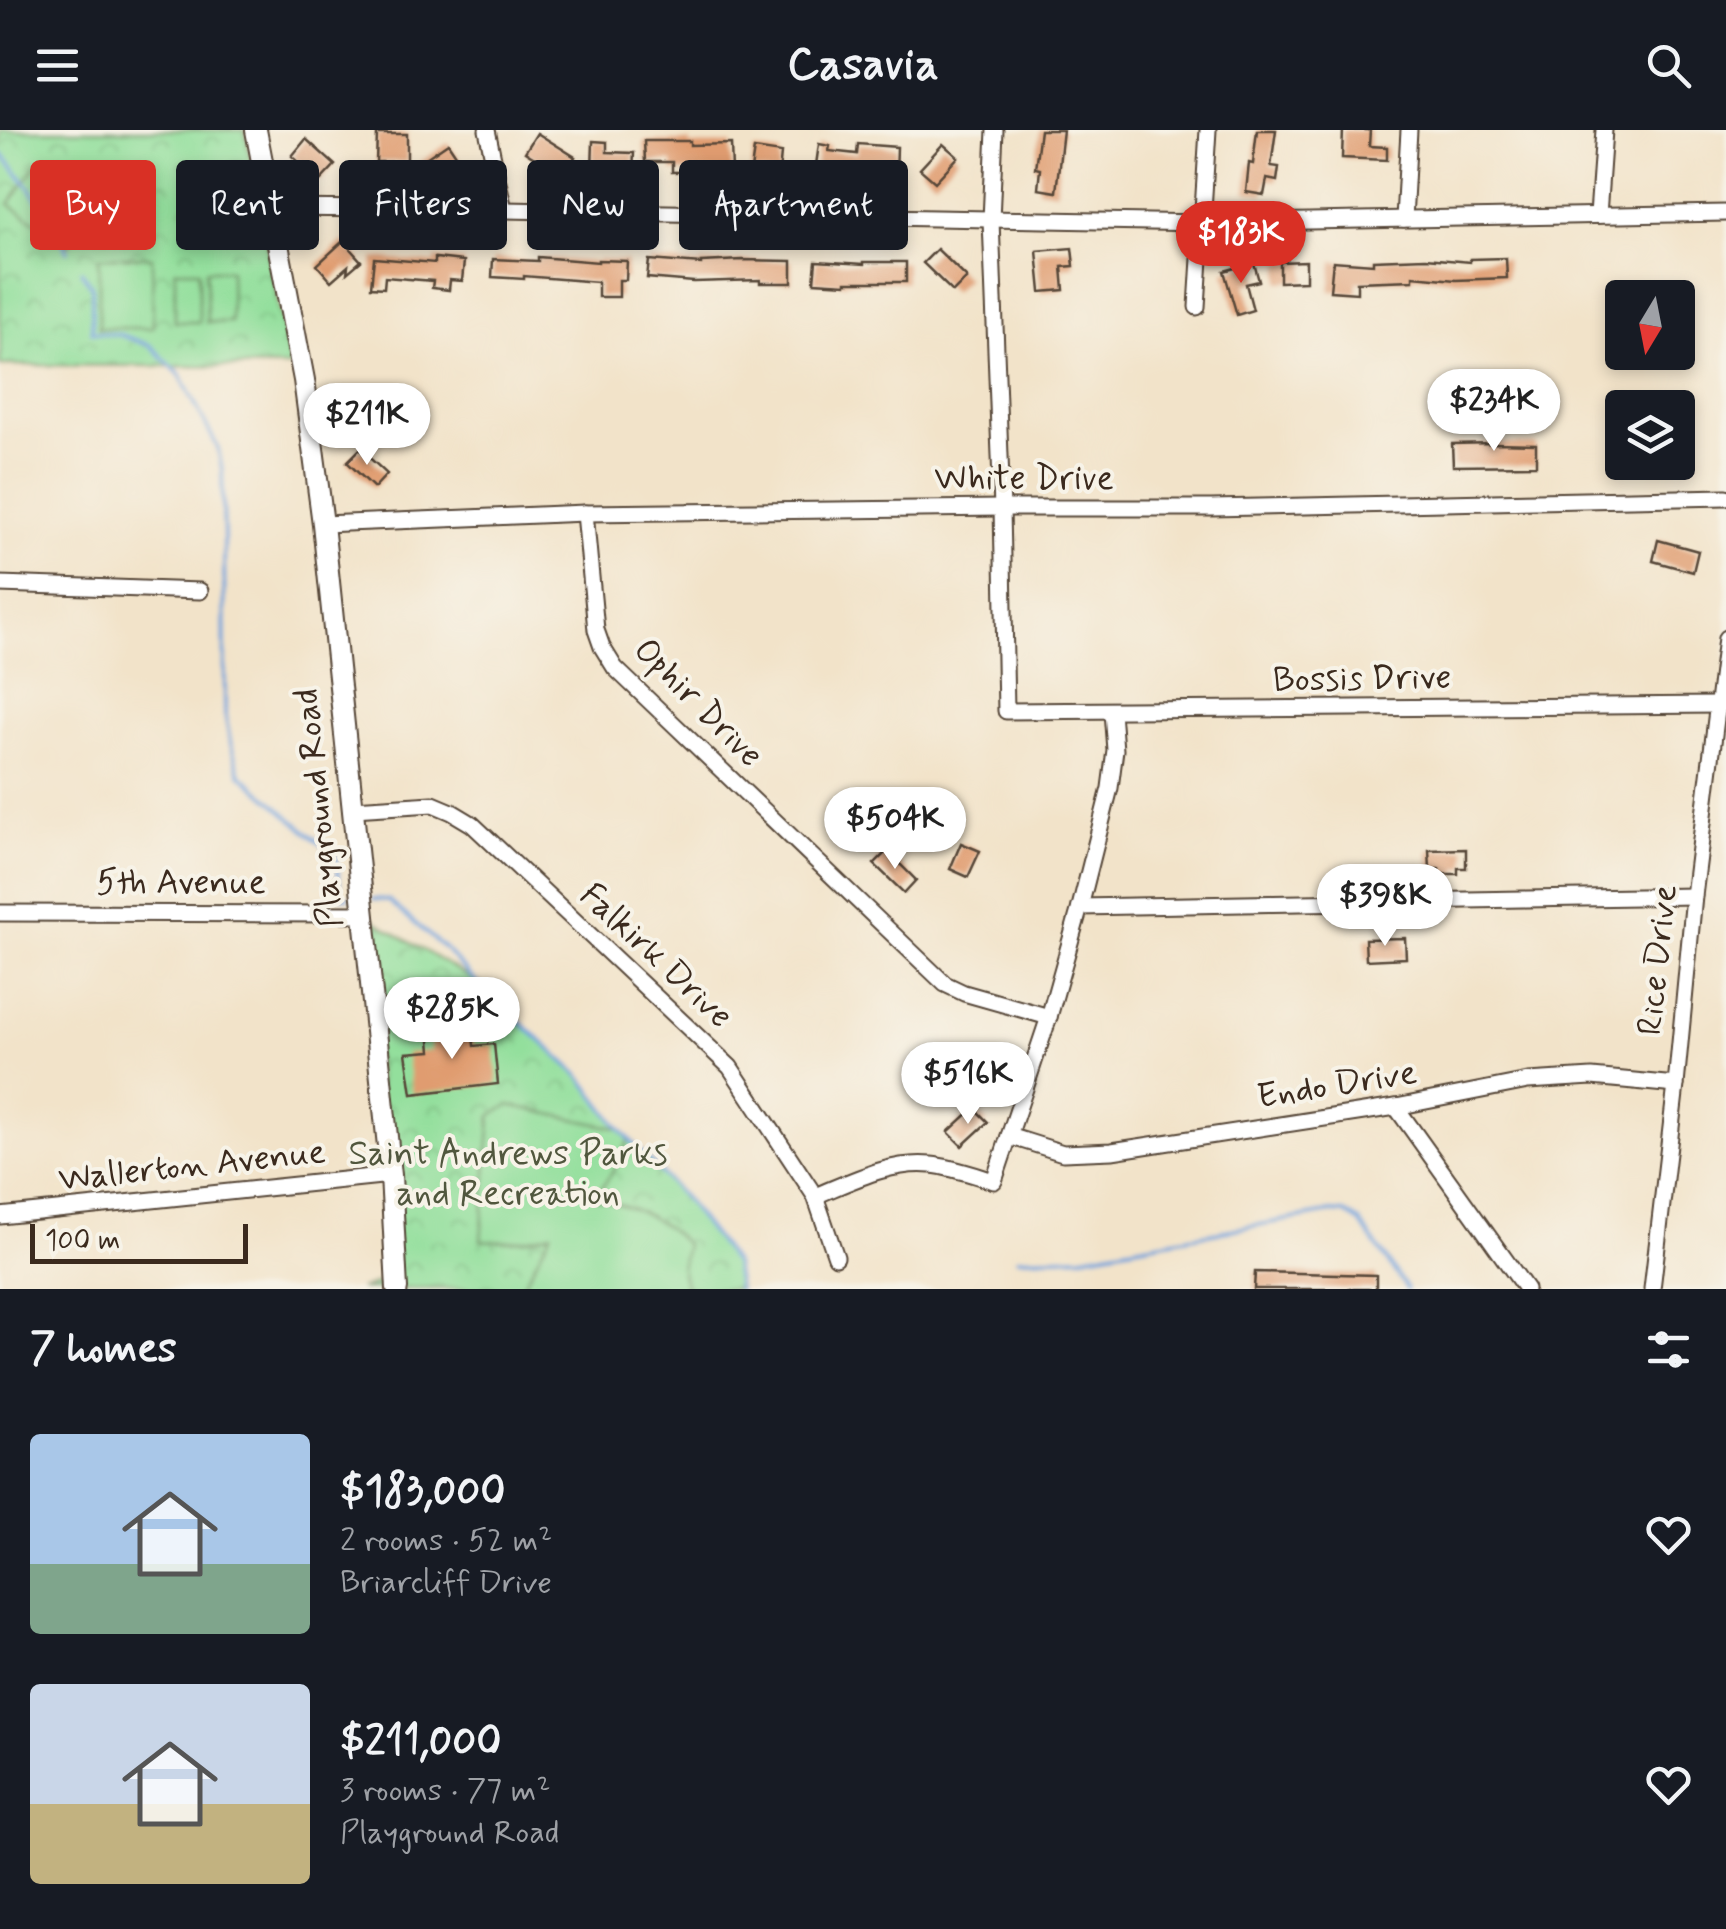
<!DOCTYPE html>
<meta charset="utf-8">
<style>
:root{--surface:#171b24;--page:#242831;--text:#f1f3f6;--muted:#9ea1a6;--accent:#d93025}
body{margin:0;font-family:Mynerve,sans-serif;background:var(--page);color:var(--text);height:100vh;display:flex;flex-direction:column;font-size:38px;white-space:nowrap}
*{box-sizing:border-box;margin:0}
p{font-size:32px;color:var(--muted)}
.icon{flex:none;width:55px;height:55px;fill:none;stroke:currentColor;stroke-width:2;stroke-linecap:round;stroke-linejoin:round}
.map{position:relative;height:1159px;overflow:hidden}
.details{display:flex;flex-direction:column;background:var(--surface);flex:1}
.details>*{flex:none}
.guide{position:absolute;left:30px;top:30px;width:1000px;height:90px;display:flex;gap:20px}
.needle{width:65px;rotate:190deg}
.fabs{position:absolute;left:1605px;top:150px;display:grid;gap:20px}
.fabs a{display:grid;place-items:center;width:90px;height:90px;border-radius:10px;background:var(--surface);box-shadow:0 5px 15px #0003;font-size:50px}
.scale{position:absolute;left:30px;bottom:25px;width:218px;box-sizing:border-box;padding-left:10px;border:5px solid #3b2a1e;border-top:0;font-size:28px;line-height:35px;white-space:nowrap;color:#3b2a1e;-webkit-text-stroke:8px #f7f3e8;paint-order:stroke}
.price{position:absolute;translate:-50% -85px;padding:0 22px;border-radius:35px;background:#fff;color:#222;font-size:32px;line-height:65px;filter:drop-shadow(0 2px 5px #0008)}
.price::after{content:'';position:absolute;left:50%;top:60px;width:30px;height:22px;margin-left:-15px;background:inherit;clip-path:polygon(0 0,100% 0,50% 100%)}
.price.on{background:var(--accent);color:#fff}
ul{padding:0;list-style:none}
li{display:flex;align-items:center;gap:30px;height:250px;padding:0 30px}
li span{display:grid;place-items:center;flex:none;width:280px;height:200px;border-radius:10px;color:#555}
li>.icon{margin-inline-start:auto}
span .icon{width:120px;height:120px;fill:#fffc;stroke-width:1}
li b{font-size:42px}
h2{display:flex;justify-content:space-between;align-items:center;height:120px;padding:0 30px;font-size:42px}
.tag{padding:0 35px;border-radius:10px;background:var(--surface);box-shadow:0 5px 15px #0003;font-size:35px;line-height:90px}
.tag.on{background:var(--accent);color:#fff}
header{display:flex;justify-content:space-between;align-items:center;height:130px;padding:0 30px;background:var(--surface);font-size:45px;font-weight:800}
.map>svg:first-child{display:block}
.park{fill:url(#park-crowns);stroke:#67845d;stroke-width:2.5}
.garden{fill:#93df9c;stroke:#67845d;stroke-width:2.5}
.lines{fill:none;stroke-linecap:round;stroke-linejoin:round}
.stream{stroke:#71a2db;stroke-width:4}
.building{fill:#e09c6f}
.minor-casing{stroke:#564638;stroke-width:19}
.major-casing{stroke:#564638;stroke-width:24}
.minor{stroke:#fff;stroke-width:15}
.major{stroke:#fff;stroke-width:20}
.labels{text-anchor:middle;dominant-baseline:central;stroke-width:8;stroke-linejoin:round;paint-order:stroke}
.street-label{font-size:35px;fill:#3b2a1e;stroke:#f7f3e8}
.park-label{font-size:35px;fill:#51573e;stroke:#f7f3e8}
</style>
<header><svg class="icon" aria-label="menu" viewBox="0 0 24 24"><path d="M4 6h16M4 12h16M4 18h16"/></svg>Casavia<svg class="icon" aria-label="search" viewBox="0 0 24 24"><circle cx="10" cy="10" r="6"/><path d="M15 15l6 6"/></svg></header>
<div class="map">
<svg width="1726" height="1159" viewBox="0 0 1726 1159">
<defs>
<pattern id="park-crowns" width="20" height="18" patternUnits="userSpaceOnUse" patternTransform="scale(2.5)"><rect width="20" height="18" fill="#93df9c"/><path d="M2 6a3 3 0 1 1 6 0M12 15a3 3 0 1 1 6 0" fill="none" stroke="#80c086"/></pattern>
</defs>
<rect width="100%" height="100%" fill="#f7f3e8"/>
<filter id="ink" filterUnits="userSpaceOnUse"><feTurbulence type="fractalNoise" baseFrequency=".01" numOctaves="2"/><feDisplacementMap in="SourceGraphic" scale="20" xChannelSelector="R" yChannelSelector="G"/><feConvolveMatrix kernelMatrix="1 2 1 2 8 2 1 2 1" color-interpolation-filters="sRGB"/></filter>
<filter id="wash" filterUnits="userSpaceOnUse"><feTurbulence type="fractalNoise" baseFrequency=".0048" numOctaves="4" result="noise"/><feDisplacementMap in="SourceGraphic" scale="40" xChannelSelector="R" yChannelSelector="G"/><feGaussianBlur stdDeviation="2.25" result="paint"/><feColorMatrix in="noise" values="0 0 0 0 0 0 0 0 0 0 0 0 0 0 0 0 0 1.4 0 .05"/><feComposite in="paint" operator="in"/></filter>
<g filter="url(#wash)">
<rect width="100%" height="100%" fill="#f2e3c9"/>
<g class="park">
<path d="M0,0h245l45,237 -290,-2z"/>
<path d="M363,784l112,67 105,95 40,53 64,69 50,65 5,26h-379l36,-12z"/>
</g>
<g class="garden">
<path d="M47,27l48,32 -7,10 8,5 -27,41 -60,-41 28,-40 4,2z"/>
<path d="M99,127h53l1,71h-54z"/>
<rect x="175" y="140" width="24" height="52"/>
<path d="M206,140h24l1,52h-24z"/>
<path d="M509,975l111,24 9,10 -12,26 -22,33c38,8 64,19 91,47l-5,23 5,21h-165l30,-56c-25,8 -44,9 -70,7l10,-124z"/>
</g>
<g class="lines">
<g class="stream">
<path d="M0,22l31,37 37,62"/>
<path d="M81,141l11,16v45l29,3 30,11 29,29 38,73 4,22 2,67 1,176 5,28 10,33 96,83 5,40h7"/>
<path d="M374,769l14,1 57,49 30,32 105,95 40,53 64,69 50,65 4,26"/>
<path d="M1018,1128l65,-2 249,-44 13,1 15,9 47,67"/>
</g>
</g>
<g id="blocks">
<g class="building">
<path d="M1040,0h23l-7,62 -18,-3 2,-20 -5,-1z"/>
<path d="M1257,0h19l-5,36 8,1 -2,14 -10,-2 -3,16 -18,-3 3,-29 4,1z"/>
<path d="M1343,0h27l-1,16 18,1v13l-45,-2z"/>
<path d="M537,3l38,24 -12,19 -38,-24z"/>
<path d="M377,4h30v28h-31z"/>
<path d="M306,9l29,26 -15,16 -28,-25z"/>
<path d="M593,11l14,1v10l27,1 -1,19 -41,-2z"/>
<path d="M644,11h46v4l41,-1 1,27 -60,1v-10h-27z"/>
<path d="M448,13l12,18 -28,19 -12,-18z"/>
<path d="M819,14l11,2 -1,5 28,3 1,-10 39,3 -1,29 -51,-2v2l-30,-4z"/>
<path d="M943,14l15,13 -23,25 -15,-13z"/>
<path d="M754,19l27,4 -2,21 -28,-4z"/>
<path d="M343,111l18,20 -14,12 1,-7 -17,15 -14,-16z"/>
<path d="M1072,118l2,18 -12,1 2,23 -23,2 -4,-41z"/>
<path d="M937,119l30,29 -14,14 -30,-29z"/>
<path d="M538,127l60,5v-2l29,1 -1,19h-7v17h-21v-15l-74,-6v3l-32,-2 1,-18 45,2z"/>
<path d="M374,128l61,5v-5l29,3 -2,20 -12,-1 -1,10 -17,-2 1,-7 -48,-4 -1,11 -13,-1z"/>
<path d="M1426,128l44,4v-3l36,-1 1,20 -51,2 -43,-4v4l-56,2v11l-27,-2 3,-30 40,3v-4z"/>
<path d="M649,130l52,4v-2l42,-2 49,1v22h-32v-3l-66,2 -47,-4z"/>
<path d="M816,131l48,3v-2h42v20h-60v2l-32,-2z"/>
<path d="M1306,131v20l-26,1v-20z"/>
<path d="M1254,133l5,18 -13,3 7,26 -16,5 -13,-44z"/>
<path d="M1494,313l42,1v21l-83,1 -1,-22z"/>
<path d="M360,319l27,25 -13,14 -27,-26z"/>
<path d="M1658,410l40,11 -5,21 -40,-11z"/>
<path d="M961,713l19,8 -12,26 -18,-8z"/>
<path d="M1466,719v19h-8v6h-19v-5h-9l-1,-19z"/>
<path d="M887,721l29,29 -12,13 -30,-29z"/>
<path d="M1405,808l1,20 -40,2 -1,-21z"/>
<path d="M472,893l2,23 20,-2 4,40 -86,10 -6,-41 25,-2 -2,-22z"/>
<path d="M974,978l14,14 -26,24 -14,-14z"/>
<path d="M1255,1142l121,3v14h-122z"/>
</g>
</g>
</g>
<g filter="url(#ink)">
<use href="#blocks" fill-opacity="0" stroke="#564638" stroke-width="2.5"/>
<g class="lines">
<g class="minor-casing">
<g id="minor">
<path d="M487,0l17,80"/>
<path d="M995,0l-4,90 11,288 4,203 713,-6"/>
<path d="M272,78l232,2 699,13 523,-10"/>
<path d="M1598,85l6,-85"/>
<path d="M1404,89l5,-89"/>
<path d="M1197,177l11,-177"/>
<path d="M585,383l11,117 6,17 13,21 330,316 19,9 85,24"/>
<path d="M323,394l262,-11 417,-5h209l515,-11"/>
<path d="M0,454l200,7"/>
<path d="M353,679l80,-5 19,8 20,12 258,243 85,129 21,61"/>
<path d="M1080,777l614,-11"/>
<path d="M0,783l363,1"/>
<path d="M1396,977l130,182"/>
<path d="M1009,1006l54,17 49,-2 284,-44 132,-26 64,-4 84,8"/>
<path d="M815,1066c37,-15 75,-35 116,-31 21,2 43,10 63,16l55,-164 31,-110 30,-119 5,-38 -3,-38"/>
<path d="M0,1086l391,-41"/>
<path d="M1652,1159l24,-204 18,-189 32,-258"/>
</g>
</g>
<g class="major-casing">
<path id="major" d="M256,0l48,250 19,144 68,651 6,114"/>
</g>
<use href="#minor" class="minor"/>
<use href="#major" class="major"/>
</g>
</g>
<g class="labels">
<g class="street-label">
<text x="1024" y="349">White Drive</text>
<text transform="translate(1362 549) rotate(-1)">Bossis Drive</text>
<text transform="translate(698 573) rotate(45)">Ophir Drive</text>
<text transform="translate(319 678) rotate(-96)">Playground Road</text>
<text x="181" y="753">5th Avenue</text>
<text transform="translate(656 826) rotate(43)">Falkirk Drive</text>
<text transform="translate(1658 830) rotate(-84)">Rice Drive</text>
<text transform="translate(1337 955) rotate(-9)">Endo Drive</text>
<text transform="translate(192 1036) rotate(-6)">Wallerton Avenue</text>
</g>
<g class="park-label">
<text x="508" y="1024">Saint Andrews Parks<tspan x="508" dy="40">and Recreation</tspan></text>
</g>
</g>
</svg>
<div class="fabs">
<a><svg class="needle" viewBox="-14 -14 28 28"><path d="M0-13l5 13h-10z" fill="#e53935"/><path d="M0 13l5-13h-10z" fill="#9ea1a6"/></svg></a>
<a><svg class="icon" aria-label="layers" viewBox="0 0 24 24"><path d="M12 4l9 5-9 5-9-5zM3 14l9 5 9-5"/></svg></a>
</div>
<div class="scale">100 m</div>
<b class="price on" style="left:1241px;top:156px">$183K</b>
<b class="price" style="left:1494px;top:324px">$234K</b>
<b class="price" style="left:367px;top:338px">$211K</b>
<b class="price" style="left:895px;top:742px">$504K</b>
<b class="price" style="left:1385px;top:819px">$398K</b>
<b class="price" style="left:452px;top:932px">$285K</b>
<b class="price" style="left:968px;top:997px">$516K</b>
<div class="guide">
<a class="tag on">Buy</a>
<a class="tag">Rent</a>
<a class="tag">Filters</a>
<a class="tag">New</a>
<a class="tag">Apartment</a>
</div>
</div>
<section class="details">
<h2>7 homes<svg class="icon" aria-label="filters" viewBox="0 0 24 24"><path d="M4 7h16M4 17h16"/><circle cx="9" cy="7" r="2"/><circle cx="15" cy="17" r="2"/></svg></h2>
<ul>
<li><span style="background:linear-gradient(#a9c7e8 65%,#7fa58c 0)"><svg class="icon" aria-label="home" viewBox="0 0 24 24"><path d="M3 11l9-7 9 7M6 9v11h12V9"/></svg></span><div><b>$183,000</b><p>2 rooms · 52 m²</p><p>Briarcliff Drive</p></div><svg class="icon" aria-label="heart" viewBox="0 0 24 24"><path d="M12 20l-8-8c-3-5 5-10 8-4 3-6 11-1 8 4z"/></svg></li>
<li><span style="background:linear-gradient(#c9d6e8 60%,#c2b280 0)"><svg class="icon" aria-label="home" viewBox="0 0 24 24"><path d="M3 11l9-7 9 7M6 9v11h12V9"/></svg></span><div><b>$211,000</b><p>3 rooms · 77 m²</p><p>Playground Road</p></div><svg class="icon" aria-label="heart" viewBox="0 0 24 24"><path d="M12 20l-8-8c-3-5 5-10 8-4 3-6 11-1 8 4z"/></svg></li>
</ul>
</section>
